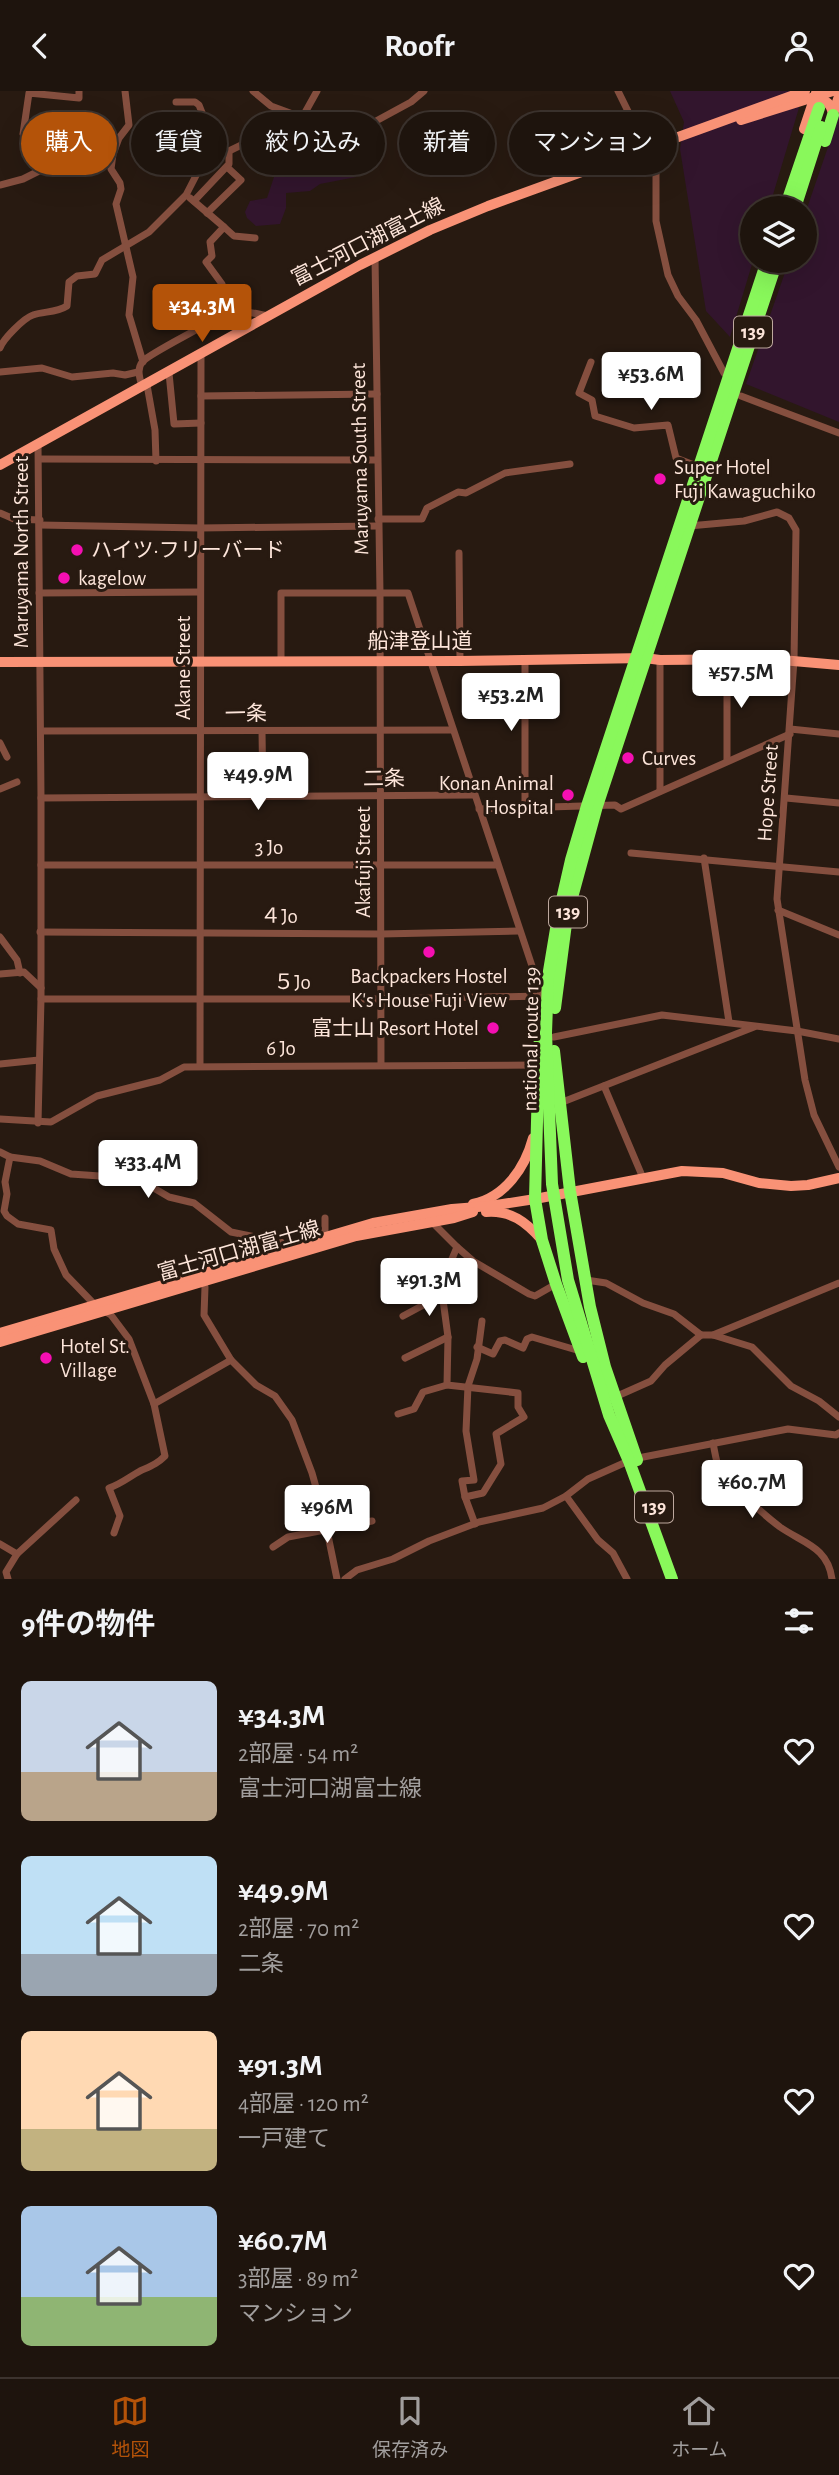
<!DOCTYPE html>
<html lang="ja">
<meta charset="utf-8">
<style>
:root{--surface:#1e140d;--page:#2b211b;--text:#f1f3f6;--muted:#a19e9d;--line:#3c332e;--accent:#b45309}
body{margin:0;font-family:"Alegreya Sans","Noto Sans JP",sans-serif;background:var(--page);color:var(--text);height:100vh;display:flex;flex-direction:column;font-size:26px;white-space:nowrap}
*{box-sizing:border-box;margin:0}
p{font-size:23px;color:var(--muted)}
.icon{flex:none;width:38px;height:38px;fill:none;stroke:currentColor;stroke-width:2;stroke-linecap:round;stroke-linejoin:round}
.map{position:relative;height:1488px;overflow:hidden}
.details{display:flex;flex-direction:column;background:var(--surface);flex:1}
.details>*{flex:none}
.guide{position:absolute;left:21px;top:21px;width:798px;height:63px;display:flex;gap:14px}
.tools{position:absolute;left:740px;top:105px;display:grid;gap:14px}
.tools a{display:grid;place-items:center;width:77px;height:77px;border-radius:50%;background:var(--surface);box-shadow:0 7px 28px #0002,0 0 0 2px var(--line);font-size:35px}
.price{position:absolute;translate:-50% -60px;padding:0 16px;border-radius:7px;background:#fff;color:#222;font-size:23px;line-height:46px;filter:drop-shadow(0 2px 4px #0008)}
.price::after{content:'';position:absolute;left:50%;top:42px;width:21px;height:16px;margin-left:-10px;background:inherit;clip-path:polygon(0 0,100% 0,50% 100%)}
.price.active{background:var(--accent);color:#fff}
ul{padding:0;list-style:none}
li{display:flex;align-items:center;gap:21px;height:175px;padding:0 21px}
li span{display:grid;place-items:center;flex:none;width:196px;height:140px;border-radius:10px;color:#555}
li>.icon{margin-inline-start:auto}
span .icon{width:84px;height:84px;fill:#fffc;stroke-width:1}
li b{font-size:30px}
h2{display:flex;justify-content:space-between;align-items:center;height:84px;padding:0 21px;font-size:30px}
.tag{padding:0 24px;border-radius:32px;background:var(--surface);box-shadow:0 7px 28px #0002,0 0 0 2px var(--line);font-size:24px;line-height:63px}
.tag.active{background:var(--accent);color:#fff}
header{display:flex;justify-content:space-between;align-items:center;height:91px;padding:0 21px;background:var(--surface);font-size:32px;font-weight:600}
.dock{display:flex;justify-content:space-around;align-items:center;height:98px;border-top:2px solid var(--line);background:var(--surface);font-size:19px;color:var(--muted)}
.dock a{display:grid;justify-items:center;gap:4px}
.dock .active{color:var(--accent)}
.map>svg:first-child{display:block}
.green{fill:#32152d}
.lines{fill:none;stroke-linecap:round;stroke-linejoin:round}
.street{stroke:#854f3f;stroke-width:7}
.secondary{stroke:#f99276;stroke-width:10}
.highway{stroke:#89f85b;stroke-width:12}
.poi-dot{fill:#f40fb2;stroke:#281a11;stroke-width:2.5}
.labels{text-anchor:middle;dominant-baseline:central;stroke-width:6;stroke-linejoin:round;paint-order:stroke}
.shield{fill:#281a11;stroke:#bda89e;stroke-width:2}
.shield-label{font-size:19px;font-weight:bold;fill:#fde5da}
.street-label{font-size:21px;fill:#fde5da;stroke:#281a11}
.poi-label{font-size:21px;fill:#fde5da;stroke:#281a11;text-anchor:start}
</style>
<header><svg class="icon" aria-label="back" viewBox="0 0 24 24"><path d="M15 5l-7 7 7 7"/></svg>Roofr<svg class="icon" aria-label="person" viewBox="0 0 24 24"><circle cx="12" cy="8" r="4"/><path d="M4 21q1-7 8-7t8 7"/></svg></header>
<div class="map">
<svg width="839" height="1488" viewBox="0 0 839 1488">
<rect width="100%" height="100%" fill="#281a11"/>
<g class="green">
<path d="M670,0h134l-35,117h-17l1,53 -23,76 -24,-26 -26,-162 4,-27z"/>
<path d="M839,24v307l-93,-38 43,-123h16v-47z"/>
<path d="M357,64l6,5 -7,17 -36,7 -10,7 -24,2v15l-6,16 -24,2 -9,-8 -2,-6 5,-11 17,-3 9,-27 11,-10 19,-5 19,3z"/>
</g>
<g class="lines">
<g class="street">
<path d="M125,0l4,34 -10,13 -6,16 -2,15 9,14 1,6 -5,15 17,73 -4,38 14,47"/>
<path d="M253,0l18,15 38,14"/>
<path d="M618,0l38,77v53l12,54 10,21 18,24 28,53"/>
<path d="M176,11h19l4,3 19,48"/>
<path d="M302,27l15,-27"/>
<path d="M0,94l23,-6 16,-8 -2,-19 -14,-18 6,-41 50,5v-7"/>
<path d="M190,107l34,29"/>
<path d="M194,110l35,-37v-13"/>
<path d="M207,122l34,-33 -14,-13"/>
<path d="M375,166l5,336 1,472"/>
<path d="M231,222l-9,-29 -16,-22 6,-6 -2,-14 14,-15 10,9 21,2"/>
<path d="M0,257c3,-9 24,-30 33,-33 11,-4 23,-2 34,-9l2,-24 8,-6 18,-2 7,-14 47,-28 37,-37 17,-33 15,-9 11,-2 37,-18 24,-4 19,-9 24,-4 32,11 46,-25 13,-11"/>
<path d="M591,271l-12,31 13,7 3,16 39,12 34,-3 8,33 23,9"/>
<path d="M0,281l42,-4 30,9 41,-4 12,2 13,-3"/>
<path d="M169,282l5,51 27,-1"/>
<path d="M147,294l8,45 1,31"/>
<path d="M142,296c-2,-9 -6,-18 1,-26 7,-7 76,-44 87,-48 12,-4 26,1 38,3"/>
<path d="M201,305l176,-2"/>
<path d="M741,305l98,37"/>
<path d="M40,368l337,1"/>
<path d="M0,422l14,6 26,1"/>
<path d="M378,428h44l5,-11 31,-16 8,1 39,-20 65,-9"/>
<path d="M40,434l160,3 178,-2"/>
<path d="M689,435l55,-5 33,-9 12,6 7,12 -2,130 -17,239 28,181 9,35 25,52"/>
<path d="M459,462l1,108"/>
<path d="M39,502l161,-1"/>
<path d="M790,638l49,5"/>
<path d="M41,640l411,-1"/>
<path d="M262,640l1,67"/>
<path d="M0,652l7,14"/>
<path d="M727,670v-101"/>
<path d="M0,698l17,-7"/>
<path d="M660,700v-131"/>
<path d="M41,707l433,-3"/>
<path d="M786,707l53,5"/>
<path d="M525,716v-147"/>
<path d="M479,718l136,-4 6,4 169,-75"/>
<path d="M631,762l208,19"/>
<path d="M704,767l25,164"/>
<path d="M41,774h456"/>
<path d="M778,819l61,25"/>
<path d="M40,841l341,2 138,-3"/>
<path d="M0,846l17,23 3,13"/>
<path d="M0,883l24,-2 17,16"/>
<path d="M41,908h340l161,-3 -134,-403h-127v67"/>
<path d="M554,946l108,-22 135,16 42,8"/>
<path d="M0,973l39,-4"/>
<path d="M200,974l1,-711"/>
<path d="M604,995l39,92"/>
<path d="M560,1012l194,-76"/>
<path d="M0,1028l51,3 46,-26 63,-16 24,-13 353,-2"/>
<path d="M38,1032l3,-124v-201l-3,-355"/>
<path d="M0,1061l10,5 -5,25 2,12 -3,17 3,5 11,8 33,6 3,19 12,26 29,30 16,10 18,24 25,65 11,52c-8,8 -14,10 -25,15 -11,6 -19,13 -31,17l11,28 -6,17"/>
<path d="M10,1066l30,4 31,13 29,2 27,-1 8,2 34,20 25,6 37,29 50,10 4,11"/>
<path d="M431,1130l26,26 -16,38 7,52 -1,48 71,8v14l6,10 -28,17 5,30 -18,29 -18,4 10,27"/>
<path d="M325,1150v-23"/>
<path d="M457,1156l16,14 56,33 6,2 21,-12"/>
<path d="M586,1189l20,3 37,20 31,11 27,21h12l126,-52"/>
<path d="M203,1190l2,6 -1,28 27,45 25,25 19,11 17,24 20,53 12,43 13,63"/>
<path d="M403,1225l39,-21"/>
<path d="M713,1244l39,12 39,39 28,15 20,16"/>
<path d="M477,1256l16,7 7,-13 5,-1 18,8 4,-9 5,-2 48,14"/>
<path d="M405,1267l43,-21"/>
<path d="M615,1306l36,-16 14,-16 36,-30"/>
<path d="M154,1313l77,-44"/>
<path d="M398,1323l16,-5 9,-17 24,-7"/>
<path d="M713,1352c2,9 3,20 7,27 12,16 44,45 60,57 23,16 48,20 52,52"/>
<path d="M566,1405l32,44 15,13 14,26"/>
<path d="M465,1406l-3,-16 12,-1 -8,-49 2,-45 9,-27 5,-38"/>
<path d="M0,1453l17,10"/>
<path d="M273,1456l15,-10 84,-16"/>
<path d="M8,1488l-2,-7 11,-18 59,-54"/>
<path d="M345,1488l12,-9 36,-11 36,-18 50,-19 64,-14 23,-12 22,-17 45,-20 155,-30 48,6 3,-2"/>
</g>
<g class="secondary">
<path d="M815,6c11,3 17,7 18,18"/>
<path d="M833,23l6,-18"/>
<path d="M741,29l92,-29"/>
<path d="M804,38l12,-36"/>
<path d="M0,374l360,-200 70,-35 58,-24 317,-115"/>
<path d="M0,571l460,-1 185,-3 15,2 110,-1 69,6"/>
<path d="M473,1113c32,-7 52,-36 60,-66"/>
<path d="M486,1121c25,-2 40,10 56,28"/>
<path d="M0,1242l373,-110 79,-14 38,-3 45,-7 147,-28 41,2 36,10 32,3 17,-1 31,-7"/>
<path d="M0,1251l356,-106 98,-18 19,-6"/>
</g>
<g class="highway">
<path d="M825,50l8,-26"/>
<path d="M785,117l34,-100"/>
<path d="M795,117l26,-81"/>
<path d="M555,917l12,-92 30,-110 180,-545"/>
<path d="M539,953l-4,155 7,41 14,44 27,73"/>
<path d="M554,960l16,140 20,116 15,60 32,93"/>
<path d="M672,1488l-43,-118 -20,-46 -41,-135 -16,-96 -6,-151 2,-56 10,-60 13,-57 16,-54 180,-545"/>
</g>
</g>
<g class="poi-dot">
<circle cx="660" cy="388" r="7"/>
<circle cx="77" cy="459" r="7"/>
<circle cx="64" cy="487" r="7"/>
<circle cx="628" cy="667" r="7"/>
<circle cx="568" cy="704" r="7"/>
<circle cx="429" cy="861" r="7"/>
<circle cx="493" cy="937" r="7"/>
<circle cx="46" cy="1267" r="7"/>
</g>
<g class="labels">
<g class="shield">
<rect x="734" y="225.5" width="38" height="31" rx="5"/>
<rect x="549" y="805.5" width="38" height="31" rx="5"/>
<rect x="635" y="1400.5" width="38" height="31" rx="5"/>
</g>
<g class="shield-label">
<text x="753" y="241">139</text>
<text x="568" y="821">139</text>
<text x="654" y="1416">139</text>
</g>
<g class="street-label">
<text transform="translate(368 151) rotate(-27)">富士河口湖富士線</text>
<text transform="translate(360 368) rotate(-91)">Maruyama South Street</text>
<text transform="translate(21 461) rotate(-90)">Maruyama North Street</text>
<text x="420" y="550">船津登山道</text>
<text transform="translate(183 577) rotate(-90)">Akane Street</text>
<text transform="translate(246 623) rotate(-1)">一条</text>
<text transform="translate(384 688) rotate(-1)">二条</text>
<text transform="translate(768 702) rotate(-86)">Hope Street</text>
<text x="269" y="756">3 Jo</text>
<text transform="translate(363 771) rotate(-90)">Akafuji Street</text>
<text x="279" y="825">４Jo</text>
<text x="292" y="891">５Jo</text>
<text transform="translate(531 948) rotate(-89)">national route 139</text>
<text x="281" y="957">6 Jo</text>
<text transform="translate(239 1160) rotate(-16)">富士河口湖富士線</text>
</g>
<g class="poi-label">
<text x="674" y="376">Super Hotel<tspan x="674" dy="24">Fuji Kawaguchiko</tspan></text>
<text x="91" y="459">ハイツ•フリーバード</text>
<text x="78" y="487">kagelow</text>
<text x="642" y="667">Curves</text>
<text x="554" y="692" text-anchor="end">Konan Animal<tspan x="554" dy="24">Hospital</tspan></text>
<text x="429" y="885" text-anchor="middle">Backpackers Hostel<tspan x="429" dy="24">K's House Fuji View</tspan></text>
<text x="479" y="937" text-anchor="end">富士山 Resort Hotel</text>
<text x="60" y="1255">Hotel St.<tspan x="60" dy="24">Village</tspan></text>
</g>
</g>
</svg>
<div class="tools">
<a><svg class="icon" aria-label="layers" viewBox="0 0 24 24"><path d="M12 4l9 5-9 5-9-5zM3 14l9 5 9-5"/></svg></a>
</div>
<b class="price active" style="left:202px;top:253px">¥34.3M</b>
<b class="price" style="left:651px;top:321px">¥53.6M</b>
<b class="price" style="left:741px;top:619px">¥57.5M</b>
<b class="price" style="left:511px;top:642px">¥53.2M</b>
<b class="price" style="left:258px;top:721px">¥49.9M</b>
<b class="price" style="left:148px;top:1109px">¥33.4M</b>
<b class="price" style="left:429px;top:1227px">¥91.3M</b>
<b class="price" style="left:752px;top:1429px">¥60.7M</b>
<b class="price" style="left:327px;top:1454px">¥96M</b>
<div class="guide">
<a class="tag active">購入</a>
<a class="tag">賃貸</a>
<a class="tag">絞り込み</a>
<a class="tag">新着</a>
<a class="tag">マンション</a>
</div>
</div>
<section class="details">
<h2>9件の物件<svg class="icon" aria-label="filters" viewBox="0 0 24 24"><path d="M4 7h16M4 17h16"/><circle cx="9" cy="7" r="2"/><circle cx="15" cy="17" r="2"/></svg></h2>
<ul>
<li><span style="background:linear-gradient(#c9d6e8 65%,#b9a48a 0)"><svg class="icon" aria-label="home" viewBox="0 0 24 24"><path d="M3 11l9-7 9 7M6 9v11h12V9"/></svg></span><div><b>¥34.3M</b><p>2部屋 · 54 m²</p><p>富士河口湖富士線</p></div><svg class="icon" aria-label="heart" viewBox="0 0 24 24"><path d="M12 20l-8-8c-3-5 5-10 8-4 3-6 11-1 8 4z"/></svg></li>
<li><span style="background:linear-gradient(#bfe0f5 70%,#9aa5b1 0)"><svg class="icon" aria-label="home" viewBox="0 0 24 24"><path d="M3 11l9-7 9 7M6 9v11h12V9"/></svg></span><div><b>¥49.9M</b><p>2部屋 · 70 m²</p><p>二条</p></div><svg class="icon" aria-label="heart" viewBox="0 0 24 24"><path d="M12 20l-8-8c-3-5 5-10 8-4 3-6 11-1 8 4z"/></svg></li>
<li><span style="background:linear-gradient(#ffd9b3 70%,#c2b280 0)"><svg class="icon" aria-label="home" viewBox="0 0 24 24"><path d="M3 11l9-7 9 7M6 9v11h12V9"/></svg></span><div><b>¥91.3M</b><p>4部屋 · 120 m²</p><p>一戸建て</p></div><svg class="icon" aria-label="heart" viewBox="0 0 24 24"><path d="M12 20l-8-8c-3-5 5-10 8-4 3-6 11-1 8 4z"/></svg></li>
<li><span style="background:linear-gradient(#a9c7e8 65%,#8fb573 0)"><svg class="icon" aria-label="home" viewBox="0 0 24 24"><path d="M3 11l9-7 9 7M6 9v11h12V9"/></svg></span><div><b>¥60.7M</b><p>3部屋 · 89 m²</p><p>マンション</p></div><svg class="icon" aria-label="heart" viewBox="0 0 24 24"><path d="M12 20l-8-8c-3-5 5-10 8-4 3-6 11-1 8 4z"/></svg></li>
</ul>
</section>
<nav class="dock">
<a class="active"><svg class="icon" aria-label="map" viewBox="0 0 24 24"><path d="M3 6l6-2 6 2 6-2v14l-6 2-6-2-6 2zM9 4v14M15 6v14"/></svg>地図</a>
<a><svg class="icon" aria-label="saved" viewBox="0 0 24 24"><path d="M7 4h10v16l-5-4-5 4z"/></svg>保存済み</a>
<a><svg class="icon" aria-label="home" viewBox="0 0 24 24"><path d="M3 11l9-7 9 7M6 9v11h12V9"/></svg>ホーム</a>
</nav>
